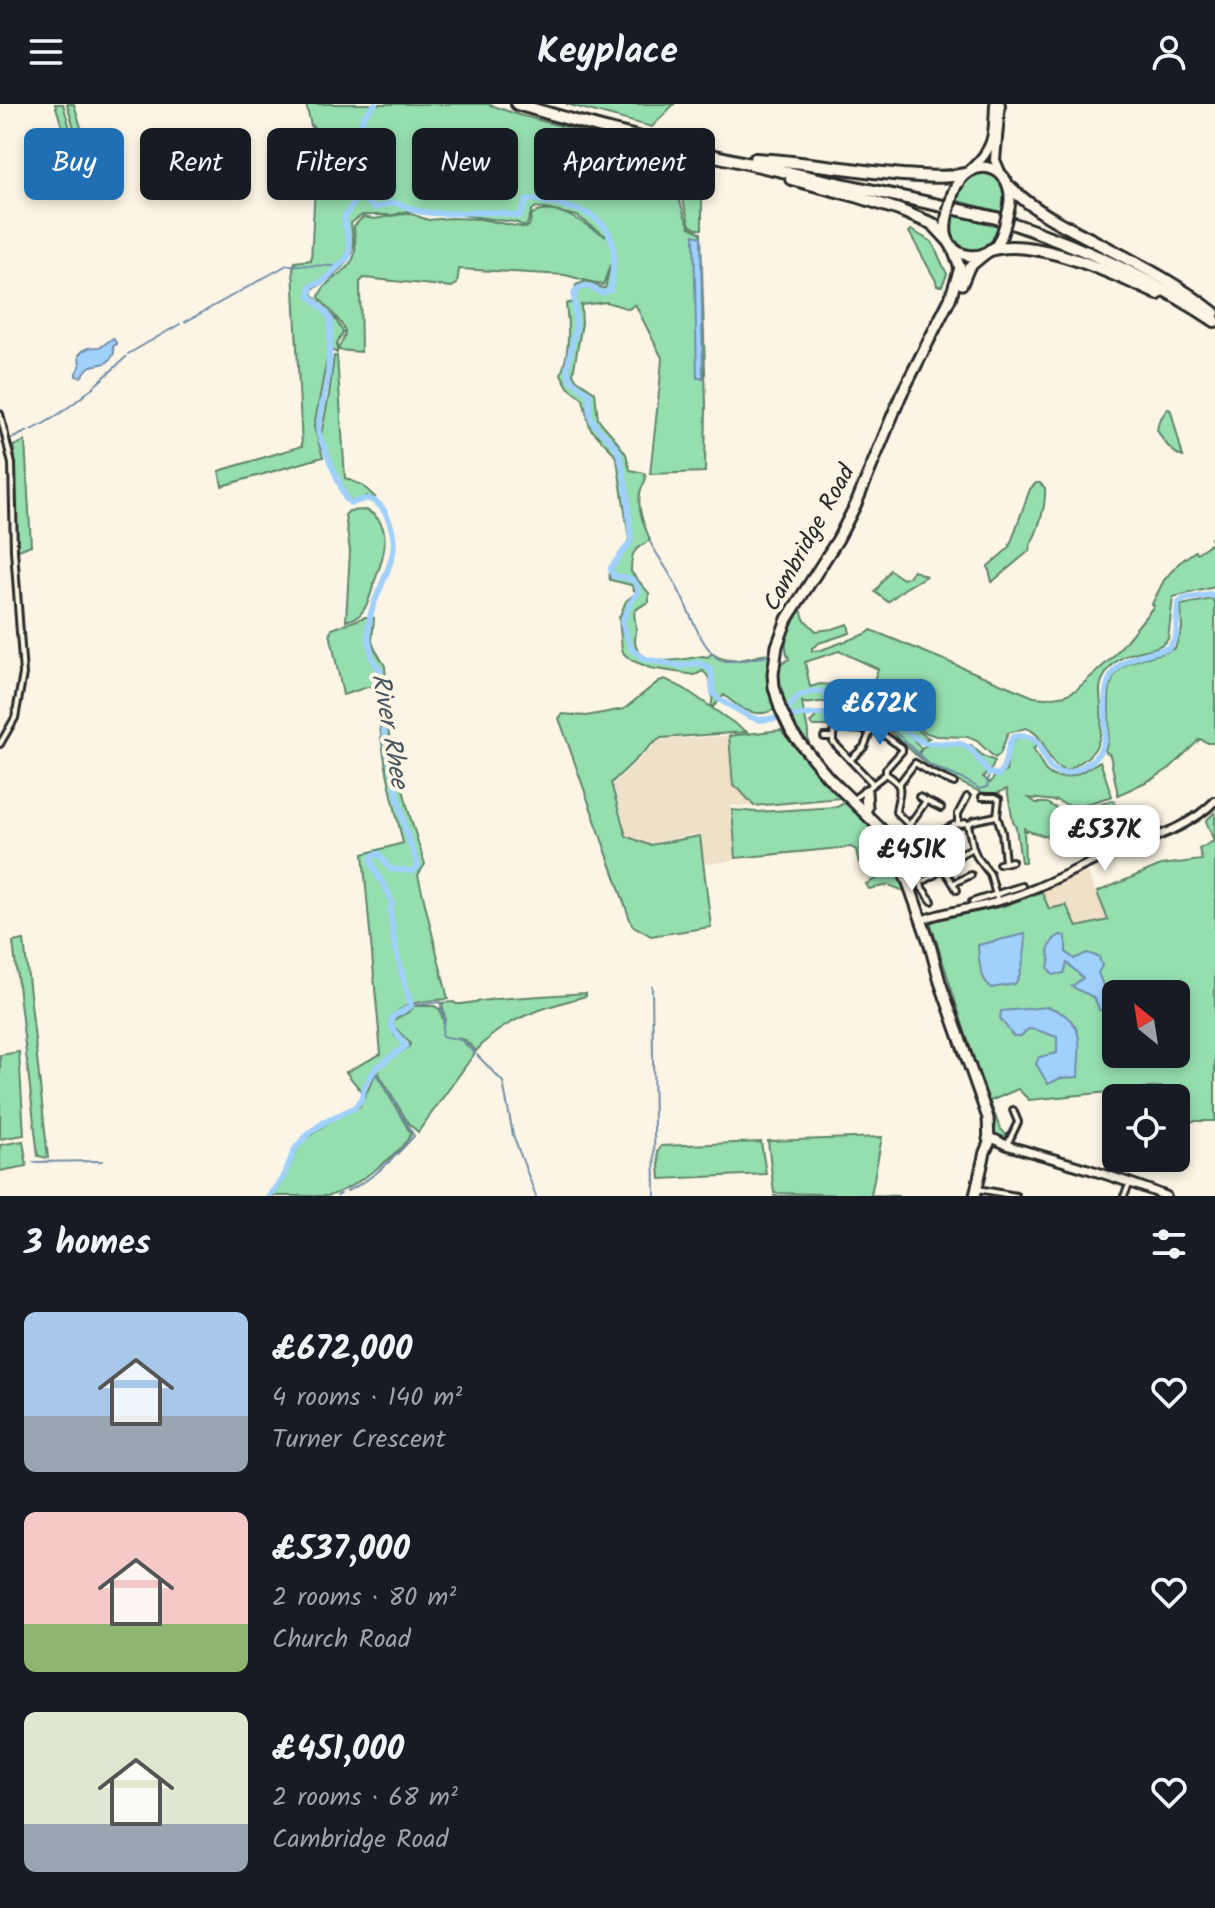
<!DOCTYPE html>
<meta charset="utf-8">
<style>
:root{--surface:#171b24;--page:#242831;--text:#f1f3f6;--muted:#9ea1a6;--accent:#1f6fb2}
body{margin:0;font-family:Kalam,sans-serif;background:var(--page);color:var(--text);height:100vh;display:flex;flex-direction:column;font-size:30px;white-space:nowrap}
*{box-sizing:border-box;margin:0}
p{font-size:26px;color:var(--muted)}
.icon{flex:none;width:44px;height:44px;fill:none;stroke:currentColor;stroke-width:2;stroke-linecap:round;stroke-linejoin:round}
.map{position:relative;height:1092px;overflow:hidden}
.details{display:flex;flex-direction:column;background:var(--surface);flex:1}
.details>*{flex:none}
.guide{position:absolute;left:24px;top:24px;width:800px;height:72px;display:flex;gap:16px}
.needle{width:52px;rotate:330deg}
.fabs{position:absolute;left:1102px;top:876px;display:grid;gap:16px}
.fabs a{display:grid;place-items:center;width:88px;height:88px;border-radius:12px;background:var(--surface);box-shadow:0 4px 12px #0003;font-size:40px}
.price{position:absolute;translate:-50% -68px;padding:0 18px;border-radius:16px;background:#fff;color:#222;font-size:26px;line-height:52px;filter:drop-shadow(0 2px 4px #0008)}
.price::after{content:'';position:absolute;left:50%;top:48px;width:24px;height:18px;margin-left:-12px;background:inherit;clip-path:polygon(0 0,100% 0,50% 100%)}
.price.on{background:var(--accent);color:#fff}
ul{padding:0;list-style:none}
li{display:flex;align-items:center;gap:24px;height:200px;padding:0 24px}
li span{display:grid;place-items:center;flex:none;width:224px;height:160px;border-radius:12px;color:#555}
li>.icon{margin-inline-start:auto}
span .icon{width:96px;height:96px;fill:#fffc;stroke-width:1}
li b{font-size:34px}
h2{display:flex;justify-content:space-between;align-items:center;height:96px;padding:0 24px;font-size:34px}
.tag{padding:0 28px;border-radius:12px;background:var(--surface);box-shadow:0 4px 12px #0003;font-size:28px;line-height:72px}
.tag.on{background:var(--accent);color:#fff}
header{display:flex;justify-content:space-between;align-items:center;height:104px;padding:0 24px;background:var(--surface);font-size:36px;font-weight:800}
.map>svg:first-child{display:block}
.built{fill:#efe0c8}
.green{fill:#95deae;stroke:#60846c;stroke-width:2;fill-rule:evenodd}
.water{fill:#a0d0fc;stroke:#718ea8;stroke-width:2}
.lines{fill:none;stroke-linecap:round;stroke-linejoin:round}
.stream{stroke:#718ea8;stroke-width:2}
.river{stroke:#a0d0fc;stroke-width:6}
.minor-casing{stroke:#2b2b2b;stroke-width:10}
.tertiary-casing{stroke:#2b2b2b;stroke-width:12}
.secondary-casing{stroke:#2b2b2b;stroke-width:13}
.primary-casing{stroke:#2b2b2b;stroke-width:14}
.trunk-casing{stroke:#2b2b2b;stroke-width:15}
.motorway-casing{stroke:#2b2b2b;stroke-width:16}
.minor{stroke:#fcf5e5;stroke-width:4}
.tertiary{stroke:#fcf5e5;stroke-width:6}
.secondary{stroke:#fcf5e5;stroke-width:7}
.primary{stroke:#fcf5e5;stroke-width:8}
.trunk{stroke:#fcf5e5;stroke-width:9}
.motorway{stroke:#fcf5e5;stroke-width:10}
.trunk-bridge-casing{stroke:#2b2b2b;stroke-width:15;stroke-linecap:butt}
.trunk-bridge{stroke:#fcf5e5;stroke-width:9}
.labels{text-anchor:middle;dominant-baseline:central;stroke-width:8;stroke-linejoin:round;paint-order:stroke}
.street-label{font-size:24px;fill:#2b2b2b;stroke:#fcf5e5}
.water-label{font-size:26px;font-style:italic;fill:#48545f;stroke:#fcf5e5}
</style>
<header><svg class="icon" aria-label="menu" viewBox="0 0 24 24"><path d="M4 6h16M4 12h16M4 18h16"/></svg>Keyplace<svg class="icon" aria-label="person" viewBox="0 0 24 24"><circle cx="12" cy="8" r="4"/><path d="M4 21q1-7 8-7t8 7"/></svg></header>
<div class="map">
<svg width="1215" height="1092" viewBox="0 0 1215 1092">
<rect width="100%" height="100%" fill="#fcf5e5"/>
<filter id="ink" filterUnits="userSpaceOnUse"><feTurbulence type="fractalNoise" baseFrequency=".0125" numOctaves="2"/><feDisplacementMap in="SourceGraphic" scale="16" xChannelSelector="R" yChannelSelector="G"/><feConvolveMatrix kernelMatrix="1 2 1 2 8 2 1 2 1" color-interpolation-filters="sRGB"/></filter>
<g filter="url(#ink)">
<g class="built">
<path d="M728,632l4,50 7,3 16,18 -24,-2 5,55 -31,4 -6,-30 -50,9 -22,-8 -14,-51 47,-44z"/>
<path d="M1086,765l22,51 -30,6 -11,-21 -18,4 -7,-17z"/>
</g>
<g class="green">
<path d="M55,0h8l17,60v5l-4,2z"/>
<path d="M67,0h7l17,57 -6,5z"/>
<path d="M306,0h182l31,11 161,42c-6,24 -1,49 10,70l11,6v2l5,170 -1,67 -55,2 10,-91 2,-25 -27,-54 -6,5 -23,-7 -25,3 1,18 -9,51 4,6 18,12 3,27 14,16 14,19 4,16 15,3c2,12 -3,9 -5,20 -3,17 4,31 10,47 -17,10 -19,12 -19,32l18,21v9c-22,11 -13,9 -13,29 0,6 -3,12 1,18 11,19 49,10 66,7l5,1 4,-4c15,14 40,4 58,0l-1,33 6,23c-19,11 -36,-1 -51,-14l-12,13 35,24 -86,6 -10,7 -40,38 15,53 23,9 51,-9 11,91 -60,9 -19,-11 -73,-207 4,-4 23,2 38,-7 35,-28 6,-2 20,10 26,18c3,-11 2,-28 -8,-36l-8,4 -45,-7 -19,-8 -7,-6 -2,-5 -3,-31 7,-17 10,-8 -5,-8 -21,-5c-4,-17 14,-26 19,-41l-12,-80 -6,-9 -21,-22 -7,-29 -15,-12 -7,-13c9,-21 8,-48 5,-70l7,-2 3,-17 10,-4 19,8 5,-24 -7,20 -38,-10 -106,-6 -2,15 -5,3 -88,-9 -4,4 1,70 -23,-2c1,-5 8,-14 7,-19 -2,-9 -21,-26 -26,-34 5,-18 28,-23 34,-38 5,-9 1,-24 1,-33l9,-9 11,2 35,-6 19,7 23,-2 29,1 46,9 3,-2 3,-12c27,-13 54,13 74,22l-29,-20 -41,-9 -4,3 -6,17 -11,-5 -54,-7 -54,-4 -13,4h-32l-11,8c1,8 3,19 2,26 -3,15 -28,35 -41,40l1,6 23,25 7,12 -6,11v10l-6,-3 -4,9 -13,68 9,30 -101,29 -3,-15 83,-25 -9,-177 2,-7 16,-2 6,-111v-17l-5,-7v5z"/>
<path d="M566,0h108l-22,23z"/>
<path d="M683,54l17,3 2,13v55h-5l-7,-4c-8,-27 -13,-39 -7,-67z"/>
<path d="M975,67l18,2 13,11v29l-52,-13 3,-12z"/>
<path d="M950,107l52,13 -7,20 -20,10 -14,-4 -12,-14z"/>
<path d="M911,126l21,12 15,32 -5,12h-5l-1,-5 -27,-49z"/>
<path d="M334,252h3l8,122 17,7 13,12 -3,1 -5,-2 -13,5 -6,-2 -20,-44 -7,-20 8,-40z"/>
<path d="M1168,304l3,3 12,46c-11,-4 -21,-17 -26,-27l2,-9z"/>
<path d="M25,337l6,104 -15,6 -1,-95 -2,-10z"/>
<path d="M1036,379h4l5,5c1,14 -4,32 -9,45 -3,7 -6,10 -7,18l-37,31 -4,-16 21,-18 21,-59z"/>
<path d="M366,406c30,14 17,50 8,73 -3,10 -5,21 -12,29 -4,6 -9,7 -16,9l4,-70 -5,-36 4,-4z"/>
<path d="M1215,431v52l-42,10 -5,42c-15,18 -44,4 -63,36 -7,10 -5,19 -4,30 2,38 -2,49 -35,66 -23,-6 -16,-34 -40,-43l-18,5 -8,21 -5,4 -18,-17 -9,-4 -32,-1 -12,-4 -21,-27c8,13 12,26 26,33l-4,2 -14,-3 10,11c16,-9 34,0 50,-3l12,11 12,5 -3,7 -9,9 7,6 5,-7 11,-4 3,-22 5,-11 11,-2 10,5v6l-2,1c5,6 8,17 13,22 15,16 40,-1 54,-10l12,35c-19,6 -39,15 -56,4l-1,1 -26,-3 7,5h11l14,8 16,2 36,-13 9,19 -39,18 2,2 31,-15 6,22 -24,9 -4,-1 -3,-4 -66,-20 -1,-3 1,35h-4l-5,-35 -3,-5 -6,-33c-4,1 -8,4 -12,5 -14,3 -66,-28 -77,-38l4,-8 -6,7 -26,-24 -14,-9 -32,1 -12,3h-19l-3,-3 10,-11 9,3 8,-3 33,5 4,-3 -4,-4 -17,2 -11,-2 -5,-5c-6,0 -10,-3 -15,-3 -8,-1 -12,4 -20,0 1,9 3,16 5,24 2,6 0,12 2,19 -16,-12 -38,-58 -30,-77 3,-6 5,-6 10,-9 -9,-17 2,-35 12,-50l3,10 12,12 16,-2 16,-5 2,9 -31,10 -7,5v3l9,-1 47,-17 3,-3 163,67 12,1 20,-3 10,-5 37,-33 41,-51 -2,-2 12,-24 15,-17 16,-12 2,2 16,-11 -2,-4zM839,547l39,18 -9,24 -22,-1 -14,-7 -13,-1 -10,3 -5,-25z"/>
<path d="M890,466l13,9 6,-2 4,-7 13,6 -22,13 -16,13 -13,-10z"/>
<path d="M1212,495l3,4v140h-7l-8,-4 -30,29 -16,10 -36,17 -8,-40 -5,-4c2,-8 4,-16 4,-24 1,-23 -6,-50 18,-63 15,-8 33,-8 48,-16l7,-19 -1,-24z"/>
<path d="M365,513l9,1 -2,23 3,8 10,17 4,69 22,85 14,44 -7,11 30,124c-21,2 -52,2 -59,25l6,12 8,6v5l-30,23 -12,21 -15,-19 35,-18 -18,-200 40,-11c-13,-54 -25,-104 -26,-159l-34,11 -13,-62 2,-4z"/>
<path d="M781,626l27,31 35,35 -3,2 -86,8 -15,-17 -6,-3 -4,-50z"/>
<path d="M848,697l17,17 11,17 -8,6 3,3 15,1 5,6 15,36 -2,4 -15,-6 -20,4 -3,-5 19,-10h6l3,-2 -5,-18 -11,4 -2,4 -17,1 -3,-13 -5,-3 -115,11 -4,-48 25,2 80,-5z"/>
<path d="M1215,708v309h-39v-23h-19l4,-11 -132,13 -11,-11 -30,13h2l10,26 9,10 -1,3 -10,-2 -4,-5 -7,-32 -57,-181 74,-15 38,-14 7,17 17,-4 11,22 31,-7 -11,-28 64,-27 41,-5 -3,-11 15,-8 -8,-20zM1116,890h60v60h-60z"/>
<path d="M24,836l24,218 -10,-2 -25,-214z"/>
<path d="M586,889v3c-40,11 -83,22 -110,55l-11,-11 -5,-1 15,14 -57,79 -10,-9 -29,-49 -1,-6 31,-21 1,-4 -16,-16 -1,-5c5,-8 17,-7 21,-16h20l6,3 4,15 1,-5 -3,-16 12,-1 2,2h5l35,-5z"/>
<path d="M19,948l5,83 -24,4v-84z"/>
<path d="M376,969l35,61c-8,19 -64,59 -84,62 -17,0 -38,0 -56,0l13,-17 13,-29 7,-10 30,-22 26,-12z"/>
<path d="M882,1033l-11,58 28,1h-126l92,-1 -91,-2 -6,-52z"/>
<path d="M23,1037l4,25 -27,5v-26z"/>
<path d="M761,1038l5,32 -106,5 -2,-28 3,-5z"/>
</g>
<g class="water">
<path d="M694,131l7,2 2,141h-6z"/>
<path d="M113,234l4,6 -4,2 1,7c-7,15 -13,9 -25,14l-8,10 -5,-1v-3l4,-7 -1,-11c11,-13 16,-4 25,-10 3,-3 6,-5 9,-7z"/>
<path d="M1025,830c2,12 -3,40 -10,50l-24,4c-12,-11 -12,-28 -13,-43z"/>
<path d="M1060,831l6,1v16l8,7 13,-6 12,4 3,9 -4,7 11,27 -4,10h-6c-5,-20 -13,-13 -27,-24l11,-8 -16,-15 -3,10 -11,2 -5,-7 2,-10 -2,-8 6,-11z"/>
<path d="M1049,903c38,14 30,36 29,70l-17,1 -13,6 -12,-20 3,-7 18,-4v-16l-20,-7 -9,-1 -7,7h-8l-13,-18 1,-7z"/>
</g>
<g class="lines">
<g class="stream">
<path d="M185,218l102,-57 52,1"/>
<path d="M128,250l52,-30"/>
<path d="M31,326c33,-14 69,-49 95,-73"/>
<path d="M9,336l19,-9"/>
<path d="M650,438c7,13 16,25 23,38 16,26 23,61 47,81h20l28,-5"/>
<path d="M825,621l42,-2 23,4 40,38 37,16 13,8 7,-2 2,-14"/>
<path d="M652,882l3,210"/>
<path d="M411,902l29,-4 4,15 -2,19 20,4 13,13"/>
<path d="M477,951l26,27 10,53 23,61"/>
<path d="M33,1058l69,-1"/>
<path d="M347,1087c27,-12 48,-34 67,-55l-39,-66"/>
<path d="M337,1092l4,-2"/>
</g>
<g class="river">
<path d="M359,90l15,14c29,-11 24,-1 49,4 26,4 53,-2 78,1 7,1 12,3 19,3l6,-15 8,-2c33,9 78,10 80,54 0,12 -2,25 -3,37l-10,3c-10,-6 -13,-10 -25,-3l-2,6 2,30 -9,43 4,11 19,15c0,6 -1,13 0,19 3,17 24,24 29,40 8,25 10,61 12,87l-20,27 2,8c14,1 22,1 26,15l-8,11 -9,20 10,28 13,9 35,7 19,-3 12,6 2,24 7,7 30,17 10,3 53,-6h47l24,3 12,5 16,14 13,7 36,1 9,4 19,25 10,2c9,-12 7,-26 14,-38 40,-8 21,39 54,36 6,-1 12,-4 17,-7 40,-21 8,-66 30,-94 11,-16 37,-19 55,-24l7,-11 2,-33 6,-5 27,-4 4,1"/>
<path d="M791,612l-3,-5c11,-31 49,-17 73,-12 8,2 17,2 24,7 5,4 8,10 11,16"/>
<path d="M269,1092l15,-20 11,-27 14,-16 17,-12 28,-13 7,-8 4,-14 10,-17 31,-23c-3,-7 -21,-19 -13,-29 4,-4 13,-7 18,-11l-16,-59 -5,-37 2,-7 -3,-9 -15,-26 -3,-9 3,-4 5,-1 11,15 23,2 5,-5 -13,-38 -20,-88 -4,-33 1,-24 -2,-13c-6,-6 -9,-13 -10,-22 -8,-39 16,-61 23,-96 3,-16 -5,-48 -24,-53 -5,-1 -12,3 -18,4l-5,-4 -27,-64 -1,-8 10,-51 3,-56 -5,-8 -16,-16v-8l4,-4 7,-1 27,-26 2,-9 -6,-30 15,-24 3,-26 -2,-39 3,-12 12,-13"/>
</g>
<g class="minor-casing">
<g id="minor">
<path d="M0,310l12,50 2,86 9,124 -8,44 -15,26"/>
<path d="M850,625l16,1 4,2"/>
<path d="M824,633h9v5l40,42"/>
<path d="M833,633l1,-9"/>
<path d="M850,656l14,-13 6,-15 7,-2 25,18v3l-16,18v4"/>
<path d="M899,680l16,-21 16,10 23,10"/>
<path d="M919,693l22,11"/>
<path d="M982,693h13l4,2 -2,17 5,16 3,30"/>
<path d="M852,696l34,-26c21,13 12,18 10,38l28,28 30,-15 12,-2 2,2"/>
<path d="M958,719v-9l9,-17"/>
<path d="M910,720l16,-23"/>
<path d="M968,721l5,23 4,9 13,17 8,28"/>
<path d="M968,721l5,-4 23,-5"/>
<path d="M921,734l-10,8 -2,4 9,29 3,3c20,-7 32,-27 52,-34"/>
<path d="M999,760l13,-3"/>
<path d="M943,763l14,23"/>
<path d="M921,778l1,6 10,13"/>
<path d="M954,779l17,-8"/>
<path d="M972,798l50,-16"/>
<path d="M1007,1041l11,-23 -5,-12"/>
<path d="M978,1085l38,7"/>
<path d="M1124,1092l6,-13"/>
</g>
</g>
<g class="tertiary-casing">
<path id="tertiary" d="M922,816c24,-10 52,-11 77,-19 36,-10 68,-28 102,-43 38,-17 84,-26 114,-57"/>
</g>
<g class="secondary-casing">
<path id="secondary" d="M987,1035c9,-2 13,4 22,7 53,15 106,30 157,50"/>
</g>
<g class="primary-casing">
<g id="primary">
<path d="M1000,1l-5,55 6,14"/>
<path d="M970,66c25,-22 24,-35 25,-66"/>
</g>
</g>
<g class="trunk-casing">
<g id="trunk">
<path d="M953,89c15,-42 65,-29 56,15"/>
<path d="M948,108c-2,8 -4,17 -1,26 8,21 34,23 49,8 4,-5 6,-12 8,-18"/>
<path d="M952,143l8,21 -10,31 -49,96 -45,109 -18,35 -51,80 -10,27 -4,28 1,13 6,21 12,25 35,43 55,54 11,19 16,36 21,60 10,37 48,136 1,25 -4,9 -10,44"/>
<path d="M962,180l7,-17 17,-14"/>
<path d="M866,687l1,17"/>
</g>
</g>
<g class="motorway-casing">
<g id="motorway">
<path d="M517,0c157,48 319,77 479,114 78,25 151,58 219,103"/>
<path d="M755,55c49,2 98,12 148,16 20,1 41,4 61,-1"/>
<path d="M791,75l65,17 43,14 34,14 14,15"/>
<path d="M1010,83c25,25 57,40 88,56 40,21 80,41 116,70"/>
<path d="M990,146c44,-14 127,25 168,44"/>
</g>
</g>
<use href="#minor" class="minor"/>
<use href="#tertiary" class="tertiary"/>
<use href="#secondary" class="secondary"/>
<use href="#primary" class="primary"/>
<use href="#trunk" class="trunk"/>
<use href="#motorway" class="motorway"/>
<g class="trunk-bridge-casing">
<g id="trunk-bridge">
<path d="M948,108l5,-19"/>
<path d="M1004,124l5,-20"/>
</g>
</g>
<use href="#trunk-bridge" class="trunk-bridge"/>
</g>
</g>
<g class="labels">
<g class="street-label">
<text transform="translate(810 434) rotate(-61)">Cambridge Road</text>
</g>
<g class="water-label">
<text transform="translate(389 627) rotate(80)">River Rhee</text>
</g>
</g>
</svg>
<div class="fabs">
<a><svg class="needle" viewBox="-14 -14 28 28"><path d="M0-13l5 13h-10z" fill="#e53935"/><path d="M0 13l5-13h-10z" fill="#9ea1a6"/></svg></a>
<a><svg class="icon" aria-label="locate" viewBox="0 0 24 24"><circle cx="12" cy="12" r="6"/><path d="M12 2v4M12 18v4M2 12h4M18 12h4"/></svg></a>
</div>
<b class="price on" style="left:880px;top:643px">£672K</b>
<b class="price" style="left:1105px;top:769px">£537K</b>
<b class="price" style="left:912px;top:789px">£451K</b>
<div class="guide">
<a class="tag on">Buy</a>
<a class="tag">Rent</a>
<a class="tag">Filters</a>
<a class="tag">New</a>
<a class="tag">Apartment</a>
</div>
</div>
<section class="details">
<h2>3 homes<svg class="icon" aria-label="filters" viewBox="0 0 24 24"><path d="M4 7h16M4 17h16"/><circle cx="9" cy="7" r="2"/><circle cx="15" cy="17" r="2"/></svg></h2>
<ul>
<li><span style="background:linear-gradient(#a9c7e8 65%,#9aa5b1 0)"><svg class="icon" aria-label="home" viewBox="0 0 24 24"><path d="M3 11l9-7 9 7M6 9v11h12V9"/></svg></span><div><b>£672,000</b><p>4 rooms · 140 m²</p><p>Turner Crescent</p></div><svg class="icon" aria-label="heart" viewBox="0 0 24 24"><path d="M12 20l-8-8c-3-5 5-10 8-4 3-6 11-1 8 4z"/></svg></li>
<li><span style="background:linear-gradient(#f6c9c9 70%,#8fb573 0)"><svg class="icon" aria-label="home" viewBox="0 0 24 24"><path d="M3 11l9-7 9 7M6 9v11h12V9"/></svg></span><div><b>£537,000</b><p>2 rooms · 80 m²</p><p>Church Road</p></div><svg class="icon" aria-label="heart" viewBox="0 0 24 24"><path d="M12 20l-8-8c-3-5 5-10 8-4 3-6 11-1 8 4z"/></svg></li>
<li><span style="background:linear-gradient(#dfe7d0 70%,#9aa5b1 0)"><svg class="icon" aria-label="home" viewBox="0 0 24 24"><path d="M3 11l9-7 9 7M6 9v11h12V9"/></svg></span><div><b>£451,000</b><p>2 rooms · 68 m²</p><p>Cambridge Road</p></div><svg class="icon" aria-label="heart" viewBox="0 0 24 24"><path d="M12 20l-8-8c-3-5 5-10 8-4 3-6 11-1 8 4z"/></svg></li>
</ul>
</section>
